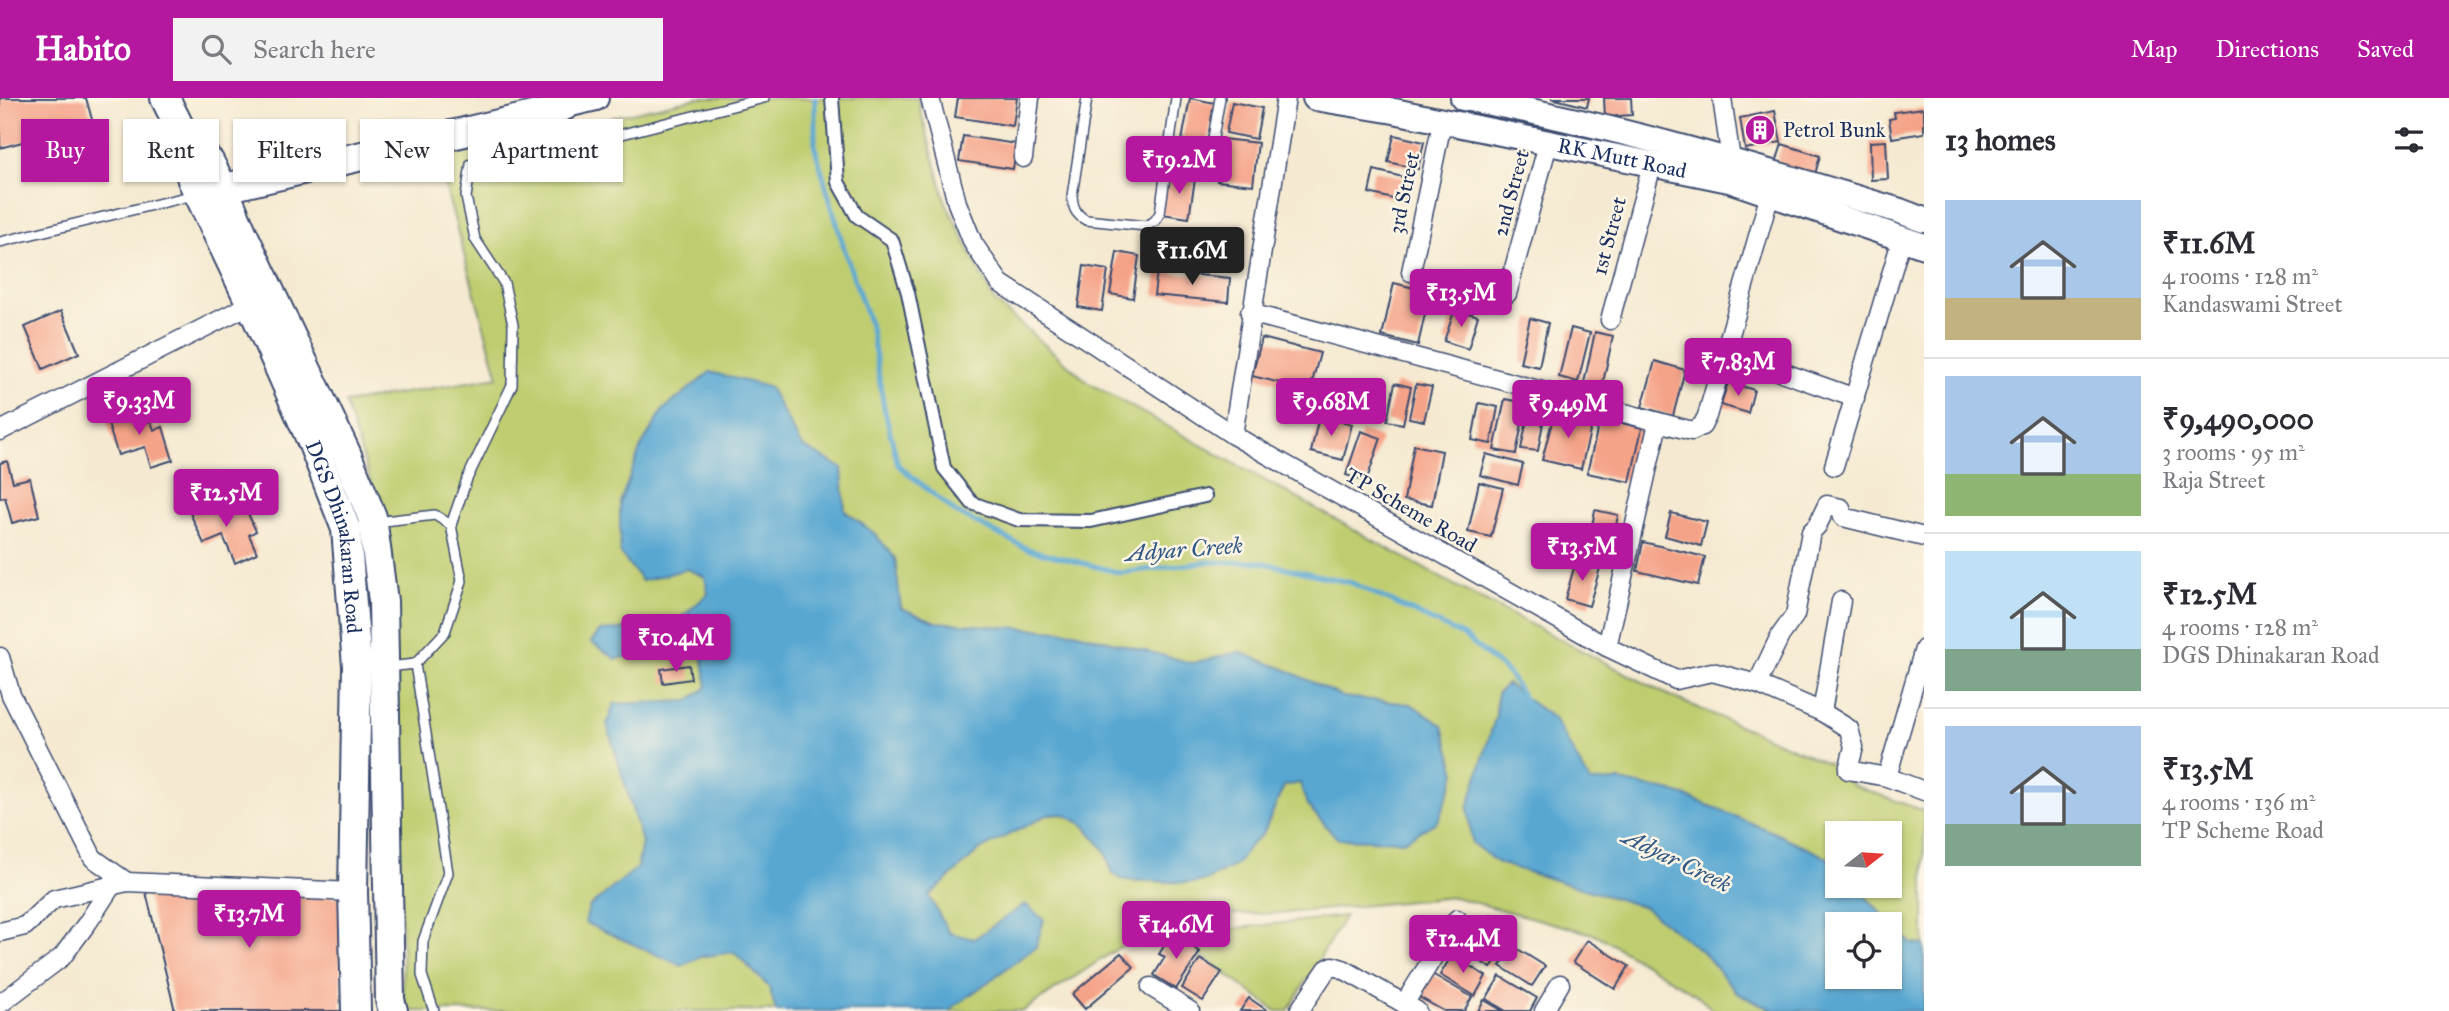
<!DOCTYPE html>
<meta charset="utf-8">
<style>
:root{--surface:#fff;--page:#f2f2f3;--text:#2b2b33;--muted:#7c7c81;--line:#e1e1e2;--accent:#b5179e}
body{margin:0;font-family:"IM FELL Great Primer",serif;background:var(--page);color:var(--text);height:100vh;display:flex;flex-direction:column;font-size:26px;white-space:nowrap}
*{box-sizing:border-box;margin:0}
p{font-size:23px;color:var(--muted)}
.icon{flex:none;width:38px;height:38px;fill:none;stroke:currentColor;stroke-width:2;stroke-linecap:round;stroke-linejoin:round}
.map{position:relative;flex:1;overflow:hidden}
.side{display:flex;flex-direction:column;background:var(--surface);width:525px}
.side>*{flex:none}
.hud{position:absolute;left:21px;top:21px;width:665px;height:63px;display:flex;gap:14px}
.needle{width:46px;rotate:73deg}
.tools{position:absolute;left:1825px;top:723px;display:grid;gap:14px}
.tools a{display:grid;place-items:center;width:77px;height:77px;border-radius:0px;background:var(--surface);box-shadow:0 2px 5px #0004;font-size:35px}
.price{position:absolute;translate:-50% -60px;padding:0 16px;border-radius:7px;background:var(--accent);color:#fff;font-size:23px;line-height:46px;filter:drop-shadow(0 2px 4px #0008)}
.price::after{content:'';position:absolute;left:50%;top:42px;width:21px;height:16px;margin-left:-10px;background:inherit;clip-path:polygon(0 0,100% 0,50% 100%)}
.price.on{background:#222;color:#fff}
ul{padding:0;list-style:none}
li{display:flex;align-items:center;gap:21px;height:175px;padding:0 21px}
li+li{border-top:2px solid var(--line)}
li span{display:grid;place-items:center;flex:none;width:196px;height:140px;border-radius:0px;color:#555}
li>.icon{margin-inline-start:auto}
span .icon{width:84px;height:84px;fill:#fffc;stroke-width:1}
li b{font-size:30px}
h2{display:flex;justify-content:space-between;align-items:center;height:84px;padding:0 21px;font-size:30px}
.tag{padding:0 24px;border-radius:0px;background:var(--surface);box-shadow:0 2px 5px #0004;font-size:24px;line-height:63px}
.tag.on{background:var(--accent);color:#fff}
header{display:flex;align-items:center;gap:42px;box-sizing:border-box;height:98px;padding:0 35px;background:var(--accent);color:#fff}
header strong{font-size:33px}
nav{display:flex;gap:38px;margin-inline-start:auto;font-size:24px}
.search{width:490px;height:63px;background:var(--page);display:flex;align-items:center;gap:18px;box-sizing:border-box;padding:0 24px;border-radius:0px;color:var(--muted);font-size:26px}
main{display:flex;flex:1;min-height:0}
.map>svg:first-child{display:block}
.green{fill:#bfcd70;stroke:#6d7e67;stroke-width:2;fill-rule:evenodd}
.water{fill:#58a7d2;stroke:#3a6b98;stroke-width:2;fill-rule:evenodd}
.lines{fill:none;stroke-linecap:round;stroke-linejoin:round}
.stream{stroke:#58a7d2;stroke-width:5}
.building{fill:#f5a388}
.service-casing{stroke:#3c4b6f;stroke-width:12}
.pedestrian-casing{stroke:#3c4b6f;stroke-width:16}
.minor-casing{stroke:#3c4b6f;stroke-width:21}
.secondary-casing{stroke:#3c4b6f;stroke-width:28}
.primary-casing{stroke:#3c4b6f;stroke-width:32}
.service{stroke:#fff;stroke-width:9}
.pedestrian{stroke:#fff;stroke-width:12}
.minor{stroke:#fff;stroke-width:18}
.secondary{stroke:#fff;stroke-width:24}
.primary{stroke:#fff;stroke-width:28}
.labels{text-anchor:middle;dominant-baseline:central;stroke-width:5;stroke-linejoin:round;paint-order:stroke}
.poi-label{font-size:21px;fill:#1b2f5e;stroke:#fcf5e5;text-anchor:start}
.street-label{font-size:21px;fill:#1b2f5e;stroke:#fcf5e5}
.water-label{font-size:23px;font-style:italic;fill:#305987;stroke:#fcf5e5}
</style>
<header>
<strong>Habito</strong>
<div class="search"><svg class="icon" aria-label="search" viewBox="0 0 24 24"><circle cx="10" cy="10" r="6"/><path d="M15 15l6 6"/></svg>Search here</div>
<nav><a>Map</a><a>Directions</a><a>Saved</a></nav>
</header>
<main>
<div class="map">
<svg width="1924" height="913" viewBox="0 0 1924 913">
<rect width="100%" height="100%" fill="#fcf5e5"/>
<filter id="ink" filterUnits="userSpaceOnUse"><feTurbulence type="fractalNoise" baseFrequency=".0143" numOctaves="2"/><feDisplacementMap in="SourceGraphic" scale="14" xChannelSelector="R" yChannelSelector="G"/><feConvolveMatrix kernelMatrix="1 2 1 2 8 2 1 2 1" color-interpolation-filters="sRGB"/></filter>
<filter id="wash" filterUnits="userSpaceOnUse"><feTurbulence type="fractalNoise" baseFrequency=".00686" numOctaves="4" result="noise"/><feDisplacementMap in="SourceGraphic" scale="28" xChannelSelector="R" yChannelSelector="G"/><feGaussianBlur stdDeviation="1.57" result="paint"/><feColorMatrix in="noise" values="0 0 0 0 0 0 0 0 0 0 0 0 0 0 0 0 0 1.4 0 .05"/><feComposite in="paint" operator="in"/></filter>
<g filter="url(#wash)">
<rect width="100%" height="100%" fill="#f5ead1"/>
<g class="green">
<path d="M697,0h220l29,105 48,98 95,82 365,202 218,112 163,69 17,19 72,26v200h-210l-19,-17 -98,-59 -143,-38 -169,16 -118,3 -144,95h-616l-4,-20 -13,-450 -45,-138 153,-26 -61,-220zM1838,735h52v53h-52zM1838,826h52v52h-52z"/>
<path d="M1345,818l-57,95h-12l-77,-57 13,-23z"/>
</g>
<g class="water">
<path d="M710,274l59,15 32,58 41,23 3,43 30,23 20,24 6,50 35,14 138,10 118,31 47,-11 48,18 56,27 68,7 32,22 13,47 -18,48 -35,20 -65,-2 -31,-34 -7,-22 -16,3 -21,48 -12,10 -15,21 -29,15 -13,3 -70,-3 -11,-6 -9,-25 -20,-24 -20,-11 -17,1 -66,34 -52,47 20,37 25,6 51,-35 19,16 -8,27 -88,64h-172l-7,-24 -35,-35 -34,5 -18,9 -97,-43 4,-16 48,-39 5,-26 -35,-118 7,-20 74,-3 19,-14 -5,-33 -27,-6 -59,11 -25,-17 9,-11 73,-6 35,-31 -3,-17 -18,-8 -45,12 -22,-28v-51l21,-55 22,-37z"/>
<path d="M1507,586l47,35 36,63 30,-1 58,12 95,39 55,26 9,10 1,18h17l57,58 12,1v66h-149l-38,-18 -33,-40 -60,-46 -146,-44 -26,-20 -4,-35 28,-93 1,-22zM1838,826h52v52h-52z"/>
</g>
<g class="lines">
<path class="stream" d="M815,0v50l31,107 25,73 13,79 14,58 57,47 73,37 93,24 86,-11h53l92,21 112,53 44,37 17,27"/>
</g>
<g id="blocks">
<g class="building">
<path d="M0,0h86l7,25 -93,25z"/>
<path d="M958,0h59l-4,28 -58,-9z"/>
<path d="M1190,0l25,5 -13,69 -25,-5z"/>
<path d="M1551,0h38l-2,9z"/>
<path d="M1604,0h27l1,17 -27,2z"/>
<path d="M1232,4l30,6 -6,31 -30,-6z"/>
<path d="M1924,10v25l-32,5 -3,-19 6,-1 -1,-6z"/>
<path d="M1775,13l6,31 -36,7 -5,-31z"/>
<path d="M1394,37l30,7 -6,27 -30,-7z"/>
<path d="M963,38l54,8 -4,25 -54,-8z"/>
<path d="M1222,41l36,4 -5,42 -36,-4z"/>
<path d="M1886,43l2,38 -17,1 -1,-38z"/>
<path d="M1782,46l38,12 -6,22 -39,-12z"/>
<path d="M1374,72l37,9 -6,23 -36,-9z"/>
<path d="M1168,77l27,4 -6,39 -27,-4z"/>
<path d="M1117,154l22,4 -6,42 -23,-4z"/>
<path d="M1084,168l24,4 -6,41 -24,-4z"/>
<path d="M1157,173l73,7 -2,24 -74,-7z"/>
<path d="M1394,185l36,9 -12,53 -36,-9z"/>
<path d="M1455,211l23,7 -10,33 -24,-8z"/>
<path d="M61,213l18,42 -36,16 -18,-42z"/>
<path d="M1530,220l18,5 -9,44 -19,-4z"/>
<path d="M1571,230l19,5 -12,49 -19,-5z"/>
<path d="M1595,234l18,4 -11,51 -18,-4z"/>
<path d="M1262,240l58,15 -10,37 -58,-14z"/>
<path d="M1655,263l30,9 -12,46 -31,-9z"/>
<path d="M1728,284l26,8 -6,23 -27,-8z"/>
<path d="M1395,285l16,4 -8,37 -16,-3z"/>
<path d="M1416,286l16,3 -8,34 -15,-3z"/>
<path d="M1505,301l21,4 -10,51 -22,-4z"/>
<path d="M1479,305l19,4 -7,37 -19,-4z"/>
<path d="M139,309l5,16 7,-2 3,9 9,-3 10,33 -22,7 -6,-20 -27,8 -12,-37z"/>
<path d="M1555,312l38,9 -12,50 -39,-9z"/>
<path d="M1528,316l16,3 -6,34 -17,-2z"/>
<path d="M1319,318l33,8 -9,36 -32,-8z"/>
<path d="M1600,320l42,10 -12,54 -43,-9z"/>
<path d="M1361,333l20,7 -15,44 -20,-7z"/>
<path d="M1414,347l28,6 -10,54 -28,-5z"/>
<path d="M1486,356l37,10 -5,21 -38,-10z"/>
<path d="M7,363l6,21 17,-4 9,38 -27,7 -7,-26 -5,1v-35z"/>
<path d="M1479,384l24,6 -12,49 -23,-5z"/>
<path d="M219,402l7,15 19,-8 11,24 -7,4 8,18 -22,10 -12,-27 -19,8 -14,-31z"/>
<path d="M1595,412l23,5 -7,37 -23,-5z"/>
<path d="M1671,415l36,9 -6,24 -36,-10z"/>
<path d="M1643,444l62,15 -7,28 -61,-14z"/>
<path d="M1576,463l24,7 -11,38 -24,-7z"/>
<path d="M689,567l2,14 -28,4 -2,-14z"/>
<path d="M145,790l194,9 3,114h-167z"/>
<path d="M1491,817l23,15 -23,38 -40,-25 13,-22 17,11z"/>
<path d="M1172,836l28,18 -24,37 -22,-14 11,-18 -6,-3z"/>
<path d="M1587,842l42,26 -14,23 -42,-27z"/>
<path d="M1513,848l32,20 -13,20 -32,-20z"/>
<path d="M1121,855l13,14 -49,42 -13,-15z"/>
<path d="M1452,857l34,21 -11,20 -35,-21z"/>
<path d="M1200,861l22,13 -19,29 -21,-13z"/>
<path d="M1432,876l40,23 -8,14h-20l-25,-14z"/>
<path d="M1500,878l37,22 -7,13h-24l-20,-12z"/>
<path d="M1249,900l19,13h-28z"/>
<path d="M1484,902l19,11h-25z"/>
</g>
</g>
</g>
<g filter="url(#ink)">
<use href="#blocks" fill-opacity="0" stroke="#3c4b6f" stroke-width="2"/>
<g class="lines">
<g class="service-casing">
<g id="service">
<path d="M1087,0l-15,98c1,11 3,18 14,24l60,6 9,-5 5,-8 16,-115"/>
<path d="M1171,59l3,11 26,6 7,-2 13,-74"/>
<path d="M0,144l194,-47"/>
<path d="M377,421l7,2 51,-6 16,10 11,56 -17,51 -30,32 -27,3"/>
<path d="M451,427l16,-46 45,-94 1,-60 -9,-42 -29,-44 -9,-42 5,-33 25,-8 83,-11 185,-47"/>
<path d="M415,566l33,209 -25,68 -1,34 12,36"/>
</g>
</g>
<g class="pedestrian-casing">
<path id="pedestrian" d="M832,0l6,84 19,34 35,24 16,53 36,175 28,35 47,17 72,1 114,-25"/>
</g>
<g class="minor-casing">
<g id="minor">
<path d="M930,0l27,105 16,40 27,40 233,152 374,212 69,33 36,-8 45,12 65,28 27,17 5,18 -6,23 39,7 37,14"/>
<path d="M1722,0l9,62 -1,10"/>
<path d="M1023,60l7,-60"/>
<path d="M1411,174l31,-149"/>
<path d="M1507,196l41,-150"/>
<path d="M1250,215l442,118 10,-5 5,-10 63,-222"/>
<path d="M1610,222l42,-155"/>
<path d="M1725,254l130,46"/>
<path d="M0,333l251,-127"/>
<path d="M1233,337l53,-337"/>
<path d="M1834,368l68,-228"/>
<path d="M1607,549l51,-224"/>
<path d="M0,559l11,38 82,163 34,24"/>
<path d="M1757,586l23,-48 15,-21 16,-83 6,-6 10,-21 14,3 2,9 81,20"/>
<path d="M1822,614l19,-111"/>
<path d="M1887,679l37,-128"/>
<path d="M0,834l25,-6 29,-27 73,-17 226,10"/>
<path d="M1151,889l39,24"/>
<path d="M0,906l62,-47 26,-35 24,-37"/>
<path d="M1404,906l53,-85"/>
<path d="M1299,913l28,-42 6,-3 10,3 74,42"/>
<path d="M1544,913l16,-27"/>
</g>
</g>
<g class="secondary-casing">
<g id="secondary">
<path id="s1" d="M1315,0l79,13 335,69 195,66"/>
<path d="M1463,0c149,26 292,69 437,113l24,9"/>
<path d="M566,7l30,-7"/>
</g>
</g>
<g class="primary-casing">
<g id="primary">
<path id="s2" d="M165,0l27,54 -3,17 3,11 59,124 61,138 34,87 11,137 -4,226 3,119"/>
<path d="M192,54l17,9 17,33 16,38 104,221 26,64 11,84 7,399 3,11"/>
<path d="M208,94l342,-80 16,-7 7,-7"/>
</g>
</g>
<use href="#service" class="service"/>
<use href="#pedestrian" class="pedestrian"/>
<use href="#minor" class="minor"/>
<use href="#secondary" class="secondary"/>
<use href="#primary" class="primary"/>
</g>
</g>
<defs>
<g id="building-disc" transform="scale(1.575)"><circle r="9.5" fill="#b5179e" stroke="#fcf5e5"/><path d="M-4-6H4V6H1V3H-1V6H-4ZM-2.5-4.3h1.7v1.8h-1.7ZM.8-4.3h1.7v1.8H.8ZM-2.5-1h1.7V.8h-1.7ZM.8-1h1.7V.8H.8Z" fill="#fff"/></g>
</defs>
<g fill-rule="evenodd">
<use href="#building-disc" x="1760" y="32"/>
</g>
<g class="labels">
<g class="poi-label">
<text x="1783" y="32">Petrol Bunk</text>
</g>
<g class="street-label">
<text stroke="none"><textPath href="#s1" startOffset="313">RK Mutt Road</textPath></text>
<text transform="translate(1404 95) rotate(-78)">3rd Street</text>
<text transform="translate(1511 95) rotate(-75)">2nd Street</text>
<text transform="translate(1609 138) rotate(-75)">1st Street</text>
<text transform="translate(1411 412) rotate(30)">TP Scheme Road</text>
<text stroke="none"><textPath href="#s2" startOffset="476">DGS Dhinakaran Road</textPath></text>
</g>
<g class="water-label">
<text transform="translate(1184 451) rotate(-4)">Adyar Creek</text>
<text transform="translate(1677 762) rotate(26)">Adyar Creek</text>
</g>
</g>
</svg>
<div class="tools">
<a><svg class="needle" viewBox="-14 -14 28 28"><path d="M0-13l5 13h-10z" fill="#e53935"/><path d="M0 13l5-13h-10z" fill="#7c7c81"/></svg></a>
<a><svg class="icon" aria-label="locate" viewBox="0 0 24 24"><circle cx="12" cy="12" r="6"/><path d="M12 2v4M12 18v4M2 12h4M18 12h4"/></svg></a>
</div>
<b class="price" style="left:1179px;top:98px">₹19.2M</b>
<b class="price on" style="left:1192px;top:189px">₹11.6M</b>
<b class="price" style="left:1461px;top:231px">₹13.5M</b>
<b class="price" style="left:1738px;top:300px">₹7.83M</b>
<b class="price" style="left:139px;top:339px">₹9.33M</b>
<b class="price" style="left:1331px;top:340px">₹9.68M</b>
<b class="price" style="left:1568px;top:342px">₹9.49M</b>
<b class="price" style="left:226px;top:431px">₹12.5M</b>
<b class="price" style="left:1582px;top:485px">₹13.5M</b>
<b class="price" style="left:676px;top:576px">₹10.4M</b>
<b class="price" style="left:249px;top:852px">₹13.7M</b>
<b class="price" style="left:1176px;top:863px">₹14.6M</b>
<b class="price" style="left:1463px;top:877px">₹12.4M</b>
<div class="hud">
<a class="tag on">Buy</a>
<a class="tag">Rent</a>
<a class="tag">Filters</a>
<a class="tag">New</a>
<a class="tag">Apartment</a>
</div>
</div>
<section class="side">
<h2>13 homes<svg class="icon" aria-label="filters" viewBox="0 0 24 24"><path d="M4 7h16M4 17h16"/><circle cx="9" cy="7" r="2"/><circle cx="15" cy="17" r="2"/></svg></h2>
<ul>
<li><span style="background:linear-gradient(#a9c7e8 70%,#c2b280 0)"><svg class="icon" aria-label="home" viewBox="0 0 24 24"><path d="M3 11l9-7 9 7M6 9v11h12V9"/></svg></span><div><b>₹11.6M</b><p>4 rooms · 128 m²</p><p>Kandaswami Street</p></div></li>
<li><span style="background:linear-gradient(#a9c7e8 70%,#8fb573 0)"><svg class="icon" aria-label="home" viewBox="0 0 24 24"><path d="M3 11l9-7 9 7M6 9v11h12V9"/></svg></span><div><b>₹9,490,000</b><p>3 rooms · 95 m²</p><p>Raja Street</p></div></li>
<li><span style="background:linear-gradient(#bfe0f5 70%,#7fa58c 0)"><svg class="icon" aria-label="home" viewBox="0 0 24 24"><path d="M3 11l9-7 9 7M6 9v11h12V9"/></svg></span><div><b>₹12.5M</b><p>4 rooms · 128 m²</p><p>DGS Dhinakaran Road</p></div></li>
<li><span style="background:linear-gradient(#a9c7e8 70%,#7fa58c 0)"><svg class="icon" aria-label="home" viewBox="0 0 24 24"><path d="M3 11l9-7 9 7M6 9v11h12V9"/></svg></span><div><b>₹13.5M</b><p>4 rooms · 136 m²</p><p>TP Scheme Road</p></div></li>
</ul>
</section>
</main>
